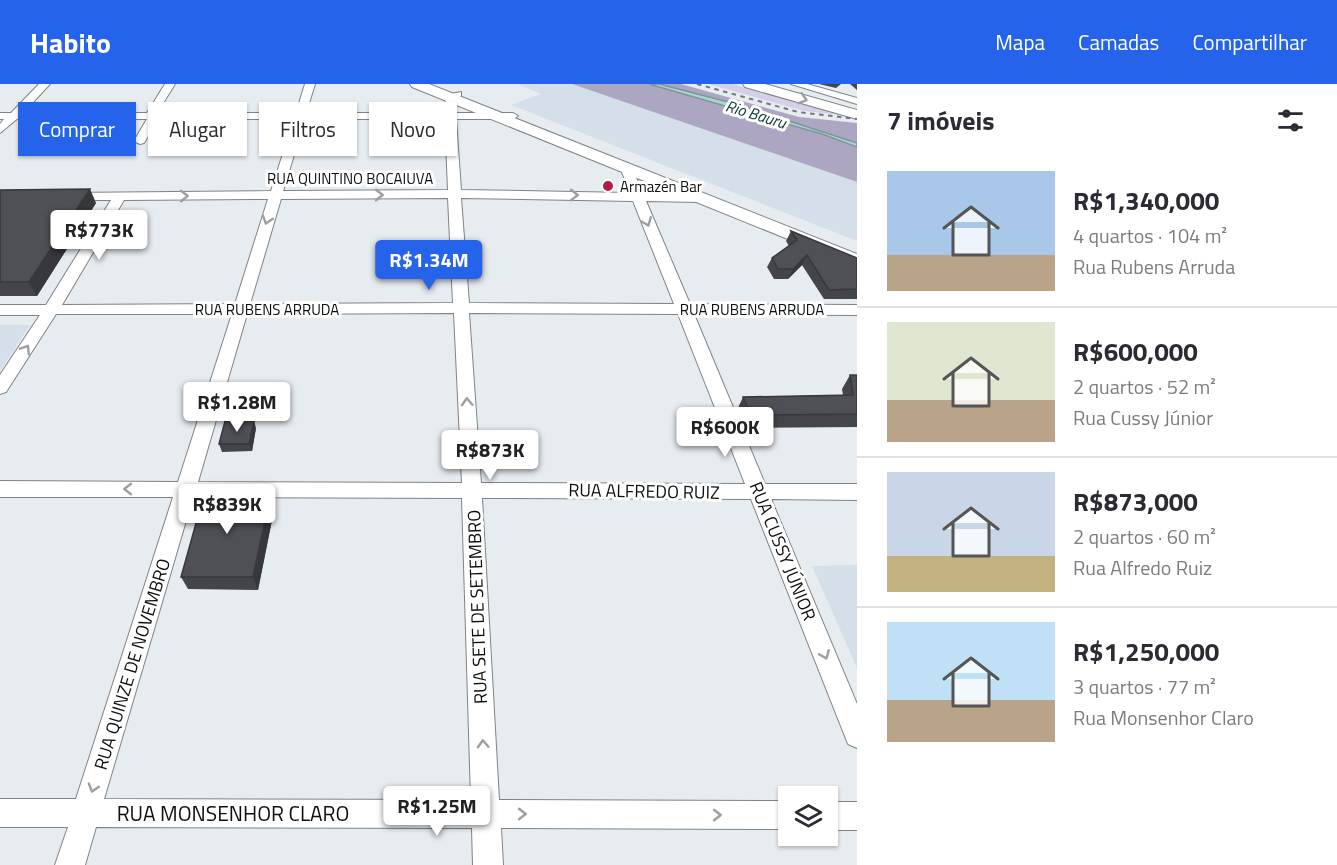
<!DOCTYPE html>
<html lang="pt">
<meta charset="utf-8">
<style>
:root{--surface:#fff;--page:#f2f2f3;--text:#2b2b33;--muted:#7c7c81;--line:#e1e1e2;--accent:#2563eb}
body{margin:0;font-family:"Titillium Web",sans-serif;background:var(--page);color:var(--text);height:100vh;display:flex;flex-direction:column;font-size:22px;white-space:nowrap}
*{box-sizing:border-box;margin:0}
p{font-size:20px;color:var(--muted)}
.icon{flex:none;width:33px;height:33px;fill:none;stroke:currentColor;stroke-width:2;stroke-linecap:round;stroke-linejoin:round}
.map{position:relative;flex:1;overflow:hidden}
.sheet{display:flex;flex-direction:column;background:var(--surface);width:480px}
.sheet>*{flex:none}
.banner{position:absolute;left:18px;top:18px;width:570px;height:54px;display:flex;gap:12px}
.buttons{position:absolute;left:778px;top:702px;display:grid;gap:12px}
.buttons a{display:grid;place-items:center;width:60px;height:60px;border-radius:0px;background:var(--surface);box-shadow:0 2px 4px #0004;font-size:30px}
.price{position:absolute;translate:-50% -51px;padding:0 14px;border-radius:6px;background:#fff;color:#222;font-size:20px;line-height:39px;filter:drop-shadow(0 2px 3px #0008)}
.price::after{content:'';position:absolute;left:50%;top:36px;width:18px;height:14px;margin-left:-9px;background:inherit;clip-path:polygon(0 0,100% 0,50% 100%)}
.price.selected{background:var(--accent);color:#fff}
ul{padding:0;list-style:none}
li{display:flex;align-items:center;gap:18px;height:150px;padding:0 30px}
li+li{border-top:2px solid var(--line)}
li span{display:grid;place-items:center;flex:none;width:168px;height:120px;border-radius:0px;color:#555}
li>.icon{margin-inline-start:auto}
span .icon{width:72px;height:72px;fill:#fffc;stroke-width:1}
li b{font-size:26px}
h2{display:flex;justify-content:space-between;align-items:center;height:72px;padding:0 30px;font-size:26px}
.tag{padding:0 21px;border-radius:0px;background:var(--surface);box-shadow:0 2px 4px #0004;font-size:21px;line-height:54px}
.tag.selected{background:var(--accent);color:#fff}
header{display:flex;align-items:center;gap:36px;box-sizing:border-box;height:84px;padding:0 30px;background:var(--accent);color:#fff}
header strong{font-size:28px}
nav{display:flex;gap:33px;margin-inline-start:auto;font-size:21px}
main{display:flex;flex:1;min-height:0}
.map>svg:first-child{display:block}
.built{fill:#d4dfe9}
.green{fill:#d5d0e8}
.forest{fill:#aca6c2}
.water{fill:#abd2d1;stroke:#7b9797;stroke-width:1.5}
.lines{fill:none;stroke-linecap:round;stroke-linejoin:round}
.minor-casing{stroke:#7e8387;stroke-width:2}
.secondary-casing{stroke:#7e8387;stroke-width:2}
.minor{fill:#fff;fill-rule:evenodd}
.secondary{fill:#fff;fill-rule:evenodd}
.rail{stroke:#73777a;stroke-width:2;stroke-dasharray:4.5 4.5;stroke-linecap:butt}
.wall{fill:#444549}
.shaded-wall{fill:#37383c}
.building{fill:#4f5055;stroke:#37383c;stroke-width:1.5}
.oneway{stroke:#9e9f9f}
.poi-dot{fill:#af1d46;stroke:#fff;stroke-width:2}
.labels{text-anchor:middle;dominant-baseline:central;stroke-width:6;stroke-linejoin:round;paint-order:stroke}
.far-street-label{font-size:15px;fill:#0c0e0f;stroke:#fff}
.far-poi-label{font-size:15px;fill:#0c0e0f;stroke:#fff;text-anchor:start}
.far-water-label{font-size:16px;font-style:italic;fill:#0e3534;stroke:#fff}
.street-label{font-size:18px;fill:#0c0e0f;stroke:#fff}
.near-street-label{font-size:21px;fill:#0c0e0f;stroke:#fff}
</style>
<header>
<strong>Habito</strong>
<nav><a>Mapa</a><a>Camadas</a><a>Compartilhar</a></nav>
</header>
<main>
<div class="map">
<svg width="857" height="781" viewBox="0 0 857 781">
<rect width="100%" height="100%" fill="#e7ecf1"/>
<g class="built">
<path d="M518,0h54l285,98v59l-346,-136 30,-11z"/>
<path d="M0,241h30l-30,46z"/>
<path d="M857,481v103l-45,-102z"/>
</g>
<path class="green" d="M708,0h25l118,32 -47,-5z"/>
<path class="forest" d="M572,0h109l118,33 58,6v59z"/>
<path class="water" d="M649,0h10l81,21 117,38v4l-35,-13z"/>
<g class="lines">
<g class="minor-casing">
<g id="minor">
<path d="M39,0h11l-27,29h124l18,-29h10l-18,29h139l9,-29h10l-9,29h139l1,-18 15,-3v4l-6,3v14h58l5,3 -5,3h-57l5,71 169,3 -10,-26 2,-3h8l13,29 57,1 6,4 -6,4 -54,-1 44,103 167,1v10l-163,-1 71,170h92v16l-86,-1 86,205v44l-9,-4 -97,-245 -269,-1 17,302 290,1v28l-288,-1 2,37h-30l-1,-37 -376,-1 -11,38h-30l13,-38h-68v-28h76l97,-302h-173v-16l178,1 54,-168h-176l-50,78 -6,2v-19l40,-60h-40v-10h46l65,-105h-42l-4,-1 -2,-3 2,-3 206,-2 23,-72h-136l-14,24 -4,1 -6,-3 13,-22h-130l-17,14v-9l4,-5h-4v-6h11zM305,35h140l3,71 -165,1zM448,114l5,105 -203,1 31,-105zM461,114l172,3 41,103 -205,-1zM268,115l-33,105 -173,1 62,-105zM454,229l8,170 -264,-1 49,-168zM469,229l209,1 67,170 -264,-1zM193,413l269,1 9,302 -367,-1z"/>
<path d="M791,0h16l50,14v6z"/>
<rect x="828" y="718" width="29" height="28"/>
</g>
</g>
<g class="secondary-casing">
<g id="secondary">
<path d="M410,0h19l428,170v13l-445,-180z"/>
<path d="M743,0h22l92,26v9l-112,-32z"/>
</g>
</g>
<use href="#minor" class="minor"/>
<use href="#secondary" class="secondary"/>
<path class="rail" d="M697,0l101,28 59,7"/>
</g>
<g class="wall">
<path d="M819,0h22l-5,4z"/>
<path d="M850,0h7v6z"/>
<path d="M0,106l96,13 -59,93h-37z"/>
<path d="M791,147l66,27v41h-33l-22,-34 -14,14h-14l-7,-12 5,-9 17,-12 -3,-5z"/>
<path d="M850,291h7v52l-113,1 -7,-18 6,-13 100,-2 -1,-6z"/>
<path d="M256,344l-4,23 -30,1 -3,-8z"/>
<path d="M275,421l-17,85 -70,-1 -7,-12z"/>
</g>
<g class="shaded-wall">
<path d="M90,105l6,14 -59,93 -8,-14z"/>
<path d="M807,171l-5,10 -14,14 5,-10z"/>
<path d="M254,337l2,7 -4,23 -3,-7z"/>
<path d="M271,408l4,13 -17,85 -5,-13z"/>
</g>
<g class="building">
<path d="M90,105l-61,93h-29v-92z"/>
<path d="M791,147l66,27v31l-28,1 -22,-35 -14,14h-15l-6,-11 25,-18z"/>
<path d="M850,291h7v39l-106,1 -8,-18 110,-2z"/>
<path d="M225,337h29l-5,23h-30z"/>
<path d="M205,407l66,1 -18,85h-72z"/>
</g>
<defs><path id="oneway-chevron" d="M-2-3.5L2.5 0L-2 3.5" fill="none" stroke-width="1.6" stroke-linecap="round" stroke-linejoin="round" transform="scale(1.5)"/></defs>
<g class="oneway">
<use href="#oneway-chevron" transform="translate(803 15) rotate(16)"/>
<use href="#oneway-chevron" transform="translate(379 111)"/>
<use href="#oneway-chevron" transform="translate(574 111)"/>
<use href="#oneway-chevron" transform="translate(184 112) rotate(-1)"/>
<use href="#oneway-chevron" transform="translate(267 136) rotate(107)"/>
<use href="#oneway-chevron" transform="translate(647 138) rotate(68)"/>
<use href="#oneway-chevron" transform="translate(26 265) rotate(-57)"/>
<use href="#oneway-chevron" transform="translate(467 318) rotate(-93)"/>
<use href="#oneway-chevron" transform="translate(128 405) rotate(180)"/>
<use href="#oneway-chevron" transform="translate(825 571) rotate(68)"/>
<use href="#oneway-chevron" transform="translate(483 660) rotate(-92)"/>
<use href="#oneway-chevron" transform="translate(93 704) rotate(107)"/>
<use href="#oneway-chevron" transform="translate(522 730)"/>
<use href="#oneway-chevron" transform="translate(717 731)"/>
</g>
<circle class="poi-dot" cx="608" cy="102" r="6"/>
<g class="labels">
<g class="far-street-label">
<text x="350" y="94">RUA QUINTINO BOCAIUVA</text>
<text x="267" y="225">RUA RUBENS ARRUDA</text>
<text x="752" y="225">RUA RUBENS ARRUDA</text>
</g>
<g class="far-poi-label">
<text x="620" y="102">Armazén Bar</text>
</g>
<g class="far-water-label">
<text transform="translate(756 30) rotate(17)">Rio Bauru</text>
</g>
<g class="street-label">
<text transform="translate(644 407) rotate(1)">RUA ALFREDO RUIZ</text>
<text transform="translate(783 467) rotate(68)">RUA CUSSY JÚNIOR</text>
<text transform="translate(477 523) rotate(-92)">RUA SETE DE SETEMBRO</text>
<text transform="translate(132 580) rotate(-73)">RUA QUINZE DE NOVEMBRO</text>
</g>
<g class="near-street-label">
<text x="233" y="729">RUA MONSENHOR CLARO</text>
</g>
</g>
</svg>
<div class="buttons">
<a><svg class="icon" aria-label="layers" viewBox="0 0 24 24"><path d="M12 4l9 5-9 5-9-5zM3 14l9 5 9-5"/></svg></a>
</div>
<b class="price" style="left:99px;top:177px">R$773K</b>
<b class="price selected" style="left:429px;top:207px">R$1.34M</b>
<b class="price" style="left:237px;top:349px">R$1.28M</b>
<b class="price" style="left:725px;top:374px">R$600K</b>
<b class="price" style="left:490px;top:397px">R$873K</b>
<b class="price" style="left:227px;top:451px">R$839K</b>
<b class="price" style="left:437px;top:753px">R$1.25M</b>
<div class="banner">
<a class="tag selected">Comprar</a>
<a class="tag">Alugar</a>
<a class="tag">Filtros</a>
<a class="tag">Novo</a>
</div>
</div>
<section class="sheet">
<h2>7 imóveis<svg class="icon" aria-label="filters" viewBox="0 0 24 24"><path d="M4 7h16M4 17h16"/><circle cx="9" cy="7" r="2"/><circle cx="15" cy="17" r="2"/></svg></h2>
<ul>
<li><span style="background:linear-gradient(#a9c7e8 70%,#b9a48a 0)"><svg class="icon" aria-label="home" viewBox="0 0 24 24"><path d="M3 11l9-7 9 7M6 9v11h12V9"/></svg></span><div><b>R$1,340,000</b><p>4 quartos · 104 m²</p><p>Rua Rubens Arruda</p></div></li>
<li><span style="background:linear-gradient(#dfe7d0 65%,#b9a48a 0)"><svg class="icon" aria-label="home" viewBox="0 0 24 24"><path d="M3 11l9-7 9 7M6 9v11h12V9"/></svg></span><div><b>R$600,000</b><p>2 quartos · 52 m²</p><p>Rua Cussy Júnior</p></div></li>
<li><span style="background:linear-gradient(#c9d6e8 70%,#c2b280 0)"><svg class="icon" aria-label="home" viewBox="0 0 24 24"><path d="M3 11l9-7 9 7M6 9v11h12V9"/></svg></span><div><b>R$873,000</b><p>2 quartos · 60 m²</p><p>Rua Alfredo Ruiz</p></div></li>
<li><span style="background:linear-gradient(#bfe0f5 65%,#b9a48a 0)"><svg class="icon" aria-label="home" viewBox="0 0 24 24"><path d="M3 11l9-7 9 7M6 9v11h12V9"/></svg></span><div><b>R$1,250,000</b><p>3 quartos · 77 m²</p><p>Rua Monsenhor Claro</p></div></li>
</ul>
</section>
</main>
